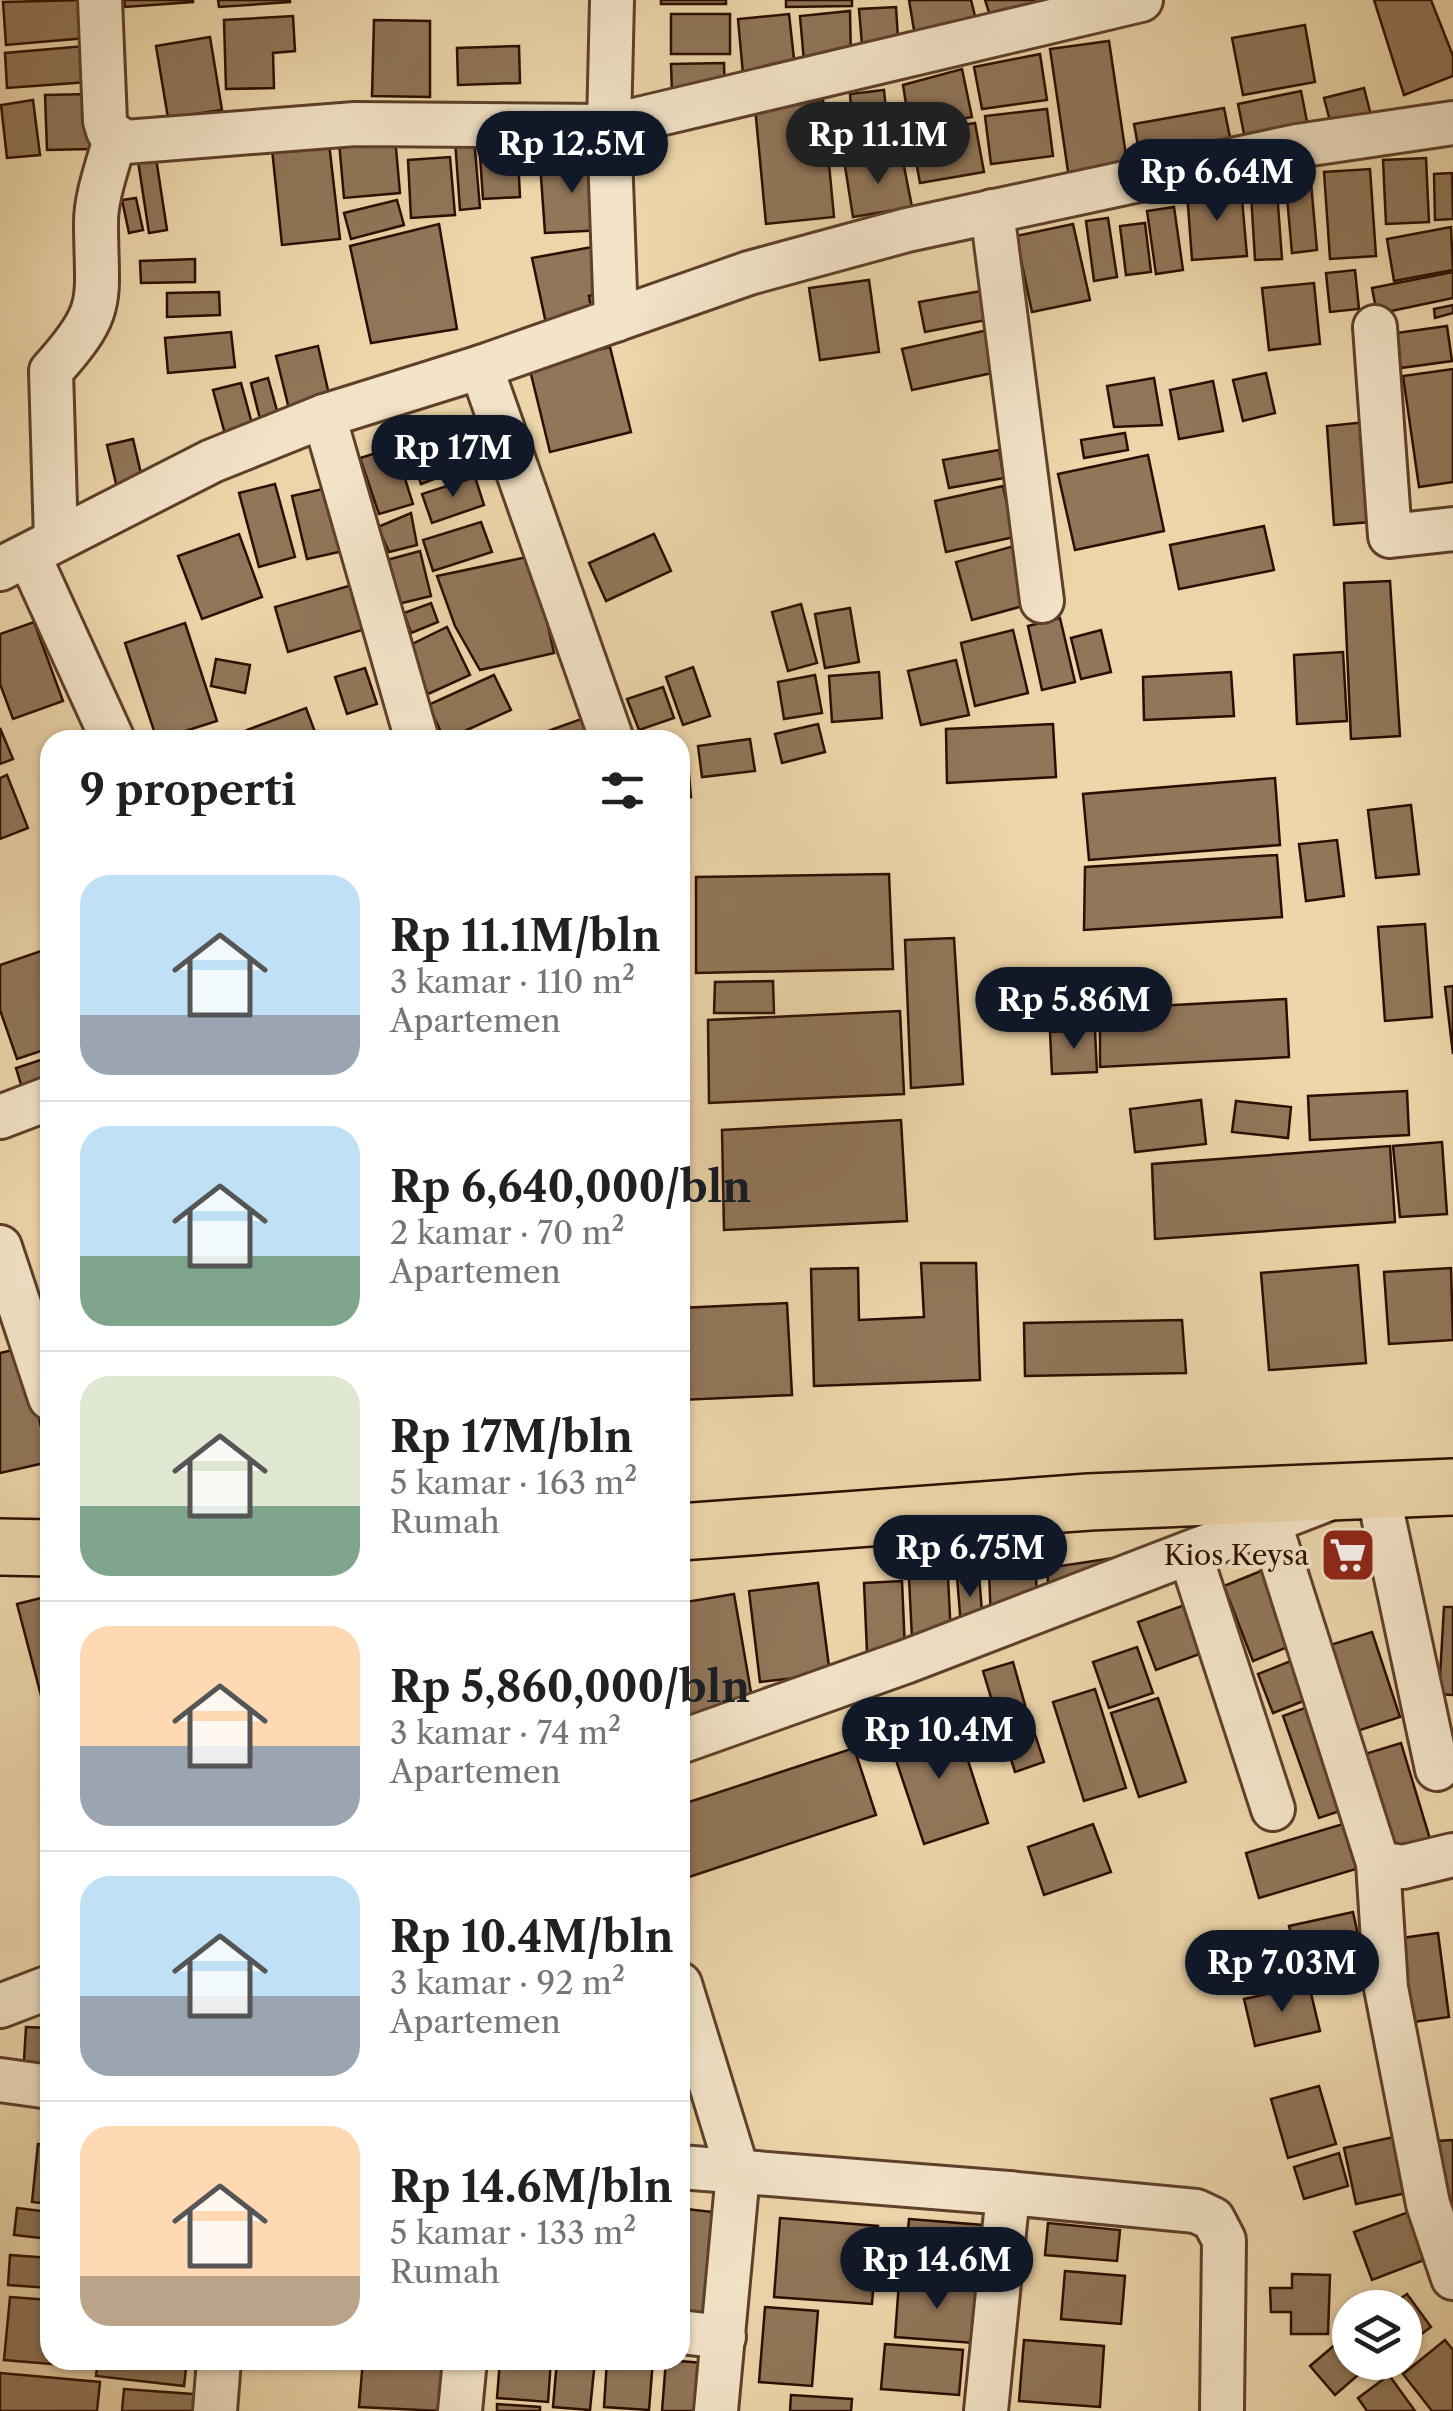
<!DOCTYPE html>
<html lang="id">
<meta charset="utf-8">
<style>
:root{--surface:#fff;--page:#f6f6f6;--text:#202124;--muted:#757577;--line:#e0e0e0;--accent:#111827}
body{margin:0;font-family:"Libre Caslon Text",serif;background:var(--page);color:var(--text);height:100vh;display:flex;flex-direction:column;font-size:38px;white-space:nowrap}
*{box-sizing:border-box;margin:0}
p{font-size:32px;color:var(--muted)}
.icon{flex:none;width:55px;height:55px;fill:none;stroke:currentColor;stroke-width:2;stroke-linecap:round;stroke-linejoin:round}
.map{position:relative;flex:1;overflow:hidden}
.side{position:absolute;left:40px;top:730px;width:650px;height:1640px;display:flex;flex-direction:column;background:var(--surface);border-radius:30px;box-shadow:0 2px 8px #0004}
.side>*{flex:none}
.tools{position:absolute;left:1332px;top:2290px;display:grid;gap:20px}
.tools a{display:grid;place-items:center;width:90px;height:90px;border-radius:50%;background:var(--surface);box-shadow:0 2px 8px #0004;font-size:50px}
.price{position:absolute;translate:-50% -85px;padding:0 22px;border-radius:35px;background:var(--accent);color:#fff;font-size:32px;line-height:65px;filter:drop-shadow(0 2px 5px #0008)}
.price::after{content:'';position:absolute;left:50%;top:60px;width:30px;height:22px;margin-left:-15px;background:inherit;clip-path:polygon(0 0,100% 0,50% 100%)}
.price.on{background:#222;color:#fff}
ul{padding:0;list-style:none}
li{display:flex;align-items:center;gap:30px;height:250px;padding:0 40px}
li+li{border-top:2px solid var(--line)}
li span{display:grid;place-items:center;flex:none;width:280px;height:200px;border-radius:30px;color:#555}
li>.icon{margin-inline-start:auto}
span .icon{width:120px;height:120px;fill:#fffc;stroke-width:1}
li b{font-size:42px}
h2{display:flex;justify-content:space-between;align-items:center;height:120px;padding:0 40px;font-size:42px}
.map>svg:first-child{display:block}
.building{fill:#917659;stroke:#2e0e01;stroke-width:2.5}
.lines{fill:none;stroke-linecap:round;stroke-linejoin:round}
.minor-casing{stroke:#5e402b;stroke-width:48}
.highway-casing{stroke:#2e0e01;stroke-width:60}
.minor{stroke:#f3e4c8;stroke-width:42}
.highway{stroke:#edd6aa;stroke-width:55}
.labels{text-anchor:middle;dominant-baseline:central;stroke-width:8;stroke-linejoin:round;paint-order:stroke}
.poi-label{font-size:28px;fill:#2e0e01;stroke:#f3e4c8;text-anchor:end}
</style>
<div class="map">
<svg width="1453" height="2411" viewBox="0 0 1453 2411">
<rect width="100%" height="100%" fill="#edd6aa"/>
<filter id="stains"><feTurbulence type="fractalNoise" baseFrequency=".002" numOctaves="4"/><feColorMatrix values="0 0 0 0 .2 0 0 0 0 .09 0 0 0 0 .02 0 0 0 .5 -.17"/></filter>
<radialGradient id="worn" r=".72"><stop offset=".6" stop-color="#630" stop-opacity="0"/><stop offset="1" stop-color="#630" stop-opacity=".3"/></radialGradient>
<g class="building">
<path d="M83,0l3,38 -80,7 -3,-43z"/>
<path d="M124,0h69v2l-68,5z"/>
<path d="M218,0h72v2l-71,5z"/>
<rect x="661" y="0" width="65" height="4"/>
<path d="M786,0h66v6l-66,1z"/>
<path d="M909,0h62l7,28 -62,14z"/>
<path d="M985,0h49l5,17 -44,14z"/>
<path d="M1374,0h57l22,56v20l-49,19z"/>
<path d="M896,7l3,47 -36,3 -4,-48z"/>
<path d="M850,11l1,49 -46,13 -5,-57z"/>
<rect x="671" y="14" width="59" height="40"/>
<path d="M789,14l6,54 -52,6 -5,-55z"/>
<path d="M293,16l2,35 -22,2 1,35 -48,1 -2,-69z"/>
<path d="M374,20l56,1v76l-58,-1z"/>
<path d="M1305,25l10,57 -72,13 -11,-57z"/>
<path d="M210,37l12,73 -54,8 -12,-72z"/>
<path d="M1109,41l19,128 -59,9 -19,-129z"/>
<path d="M85,46l3,36 -81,6 -2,-35z"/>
<path d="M519,46l1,37 -62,2 -1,-37z"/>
<path d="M1040,54l7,46 -65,9 -8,-42z"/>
<path d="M724,63l1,30 -53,1 -1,-30z"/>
<path d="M962,69l10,48 -62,12 -7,-44z"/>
<path d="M1364,88l8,31 -40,10 -8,-31z"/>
<path d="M884,90l5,51 -35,3 -4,-50z"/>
<path d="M1301,91l9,46 -63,12 -9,-45z"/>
<path d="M90,94l1,55 -44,1 -2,-55z"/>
<path d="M33,100l7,55 -33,3 -6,-53z"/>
<path d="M823,100l11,117 -68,7 -11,-117z"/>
<path d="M1224,108l9,44 -91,15 -8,-43z"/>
<path d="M1047,109l6,47 -62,8 -6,-48z"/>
<path d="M975,123l9,49 -64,11 -9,-49z"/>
<path d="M395,137l5,56 -56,5 -5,-56z"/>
<path d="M474,138l6,70 -20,2 -5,-70z"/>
<path d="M517,139l3,58 -37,2 -4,-58z"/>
<path d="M329,143l11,96 -58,6 -10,-96z"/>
<path d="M902,156l10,51 -59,10 -8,-51z"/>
<path d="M450,157l5,58 -44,3 -3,-58z"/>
<path d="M156,158l11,72 -18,3 -11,-72z"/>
<path d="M1426,158l3,64 -43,2 -3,-64z"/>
<path d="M599,160l5,70 -59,3 -5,-70z"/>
<path d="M1370,169l6,87 -46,3 -6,-87z"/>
<path d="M1452,173l1,46 -18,1 -1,-46z"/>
<path d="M1311,183l6,67 -25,3 -6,-67z"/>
<path d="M1241,187l6,69 -55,4 -5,-68z"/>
<path d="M1277,191l5,68 -27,1 -4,-67z"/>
<path d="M136,198l7,32 -14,3 -7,-33z"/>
<path d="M397,200l7,25 -53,14 -7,-26z"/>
<path d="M1174,207l9,63 -27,4 -9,-63z"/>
<path d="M1108,218l9,59 -23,4 -8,-60z"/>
<path d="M1145,223l6,49 -25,3 -6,-49z"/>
<path d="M439,224l18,105 -86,14 -21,-97z"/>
<path d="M1073,224l17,76 -58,12 -16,-76z"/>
<path d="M1451,227l2,43 -59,11 -7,-42z"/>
<path d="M598,246l9,46 -18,4 4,23 -46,9 -15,-70z"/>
<path d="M195,259v23l-54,1 -1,-22z"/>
<path d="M1355,270l4,39 -29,3 -4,-39z"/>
<path d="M1453,272v26l-76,16 -5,-26z"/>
<path d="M869,280l10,72 -59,8 -11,-72z"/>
<path d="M1314,283l6,61 -51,6 -7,-62z"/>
<path d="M981,291l5,29 -61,12 -6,-30z"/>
<path d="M219,292l1,23 -53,2v-24z"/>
<path d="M1453,305v8l-18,5 -1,-9z"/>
<path d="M1447,326l5,35 -59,8 -4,-35z"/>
<path d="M988,330l9,42 -85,18 -10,-41z"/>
<path d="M231,332l4,35 -67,6 -3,-35z"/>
<path d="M318,346l14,62 -41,9 -15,-61z"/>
<path d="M610,347l21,85 -81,20 -21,-86z"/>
<path d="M1453,369v113l-34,5 -16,-111z"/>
<path d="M1266,373l9,40 -32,8 -10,-41z"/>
<path d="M268,378l11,40 -18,5 -10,-40z"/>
<path d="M1154,378l8,47 -48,2 -7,-41z"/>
<path d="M1213,381l10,50 -44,8 -9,-49z"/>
<path d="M241,383l12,44 -28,7 -12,-44z"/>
<path d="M1375,421l9,100 -50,4 -7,-99z"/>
<path d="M453,433l12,34 -44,17 -12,-34z"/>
<path d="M1125,433l3,17 -44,8 -3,-18z"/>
<path d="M133,439l10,43 -26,6 -10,-43z"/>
<path d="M395,447l18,57 -34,10 -19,-56z"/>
<path d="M999,450l5,28 -55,10 -6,-28z"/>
<path d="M1148,455l16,76 -89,19 -17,-76z"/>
<path d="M475,477l9,28 -52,18 -10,-29z"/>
<path d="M275,484l20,73 -36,10 -20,-74z"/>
<path d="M1003,486l11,51 -68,15 -11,-51z"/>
<path d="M332,487l16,63 -41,9 -15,-63z"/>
<path d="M411,513l6,32 -28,7 -11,-25z"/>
<path d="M481,522l11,30 -59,19 -10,-31z"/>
<path d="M1264,526l10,44 -95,19 -9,-44z"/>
<path d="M239,534l23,63 -60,22 -24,-63z"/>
<path d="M654,534l17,37 -65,30 -17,-38z"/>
<path d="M1018,545l16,58 -62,17 -16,-58z"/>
<path d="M420,551l11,45 -33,8 -11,-44z"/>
<path d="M532,556l22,97 -74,17 -25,-44 -18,-50z"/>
<path d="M366,581l13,44 -91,27 -13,-45z"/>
<path d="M1390,581l10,155 -49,3 -7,-156z"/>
<path d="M431,603l7,19 -27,11 -7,-20z"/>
<path d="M801,604l16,59 -29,8 -16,-59z"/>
<path d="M850,608l9,54 -34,6 -10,-54z"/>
<path d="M1060,618l15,64 -33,8 -14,-64z"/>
<path d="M34,622l29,79 -50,18 -13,-35v-50z"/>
<path d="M185,623l32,98 -60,19 -32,-97z"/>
<path d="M447,627l23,48 -42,19 -22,-47z"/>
<path d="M1013,630l15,63 -53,13 -14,-63z"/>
<path d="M1101,630l10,42 -30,7 -10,-41z"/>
<path d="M1343,652l4,69 -50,3 -3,-69z"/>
<path d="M216,659l34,6 -5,28 -34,-7z"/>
<path d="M956,660l13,55 -48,10 -13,-54z"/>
<path d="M693,667l17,49 -27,9 -17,-48z"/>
<path d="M365,668l12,36 -30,10 -12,-37z"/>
<path d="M879,672l3,46 -50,4 -3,-46z"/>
<path d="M1231,672l3,44 -90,4 -1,-43z"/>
<path d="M494,675l17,35 -66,30 -17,-35z"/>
<path d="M815,675l7,38 -38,6 -6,-37z"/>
<path d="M663,687l11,31 -35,12 -12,-31z"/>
<path d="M306,708l12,32h-68l-3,-10z"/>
<path d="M595,714l9,26h-81z"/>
<path d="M818,724l7,28 -43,11 -7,-29z"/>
<path d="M1053,724l3,53 -109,6 -1,-54z"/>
<path d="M0,728l13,31 -13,5z"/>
<path d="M750,739l5,32 -53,6 -4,-31z"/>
<path d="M680,753h7l4,44 -11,1z"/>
<path d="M7,775l21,53 -28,11v-61z"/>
<path d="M1275,778l5,67 -191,15 -6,-66z"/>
<path d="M1411,805l8,69 -43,4 -8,-68z"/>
<path d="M1337,840l7,56 -38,5 -7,-57z"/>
<path d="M1277,855l5,62 -198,13 1,-63z"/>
<path d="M889,874l4,95 -197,4v-96z"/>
<path d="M1425,924l7,93 -47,4 -7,-94z"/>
<path d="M954,938l9,146 -52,4 -6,-148z"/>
<path d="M50,948v100l-33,11 -17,-49v-45z"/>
<path d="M773,981l1,32h-60l1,-31z"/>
<path d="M1453,986v68l-8,-67z"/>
<path d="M1286,999l3,58 -189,10v-58z"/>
<path d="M900,1011l4,83 -195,9 -1,-83z"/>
<path d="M1095,1030l2,42 -45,2 -2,-42z"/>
<path d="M50,1057v36l-24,8 -10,-33z"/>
<path d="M1407,1091l2,44 -99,5 -2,-44z"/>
<path d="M1201,1100l5,44 -71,8 -5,-43z"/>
<path d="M1236,1101l55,6 -3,31 -56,-6z"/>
<path d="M901,1120l6,101 -183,9 -2,-100z"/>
<path d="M1442,1142l5,72 -47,3 -7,-71z"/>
<path d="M1390,1146l5,76 -240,17 -3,-75z"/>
<path d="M921,1263h55l4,117 -166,6 -3,-117 47,-1 1,52 65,-3z"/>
<path d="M1358,1265l8,98 -97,7 -8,-97z"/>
<path d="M1451,1268l2,72 -64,4 -5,-72z"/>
<path d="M787,1303l5,92 -112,5v-92z"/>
<path d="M1182,1320l4,53 -161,3 -1,-53z"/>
<path d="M17,1349l10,16 22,97 -49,11v-120z"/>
<path d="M1364,1535l5,37 -36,5 -6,-38z"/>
<path d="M1120,1557l-71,42 -2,-31z"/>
<path d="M1266,1569l29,75 -42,17 -29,-75z"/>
<path d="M1036,1572l1,36 -46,12 -2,-47z"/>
<path d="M979,1575l4,49 -22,2 -4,-49z"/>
<path d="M948,1577l3,60 -39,2 -3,-61z"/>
<path d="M902,1581l3,69 -38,2 -3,-69z"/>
<path d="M818,1583l12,91 -70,8 -11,-91z"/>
<path d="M734,1594l19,110 -73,13v-114z"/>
<path d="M49,1596l1,105 -7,2 -26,-99z"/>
<path d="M1198,1600l18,48 -60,22 -18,-48z"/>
<path d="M1444,1607h9v88l-14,-1z"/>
<path d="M1372,1632l28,85 -58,19 -28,-86z"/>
<path d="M1137,1647l16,46 -44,15 -16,-46z"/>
<path d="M1296,1659l15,39 -38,15 -15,-39z"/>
<path d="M1013,1662l12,43 -29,9 -13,-43z"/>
<path d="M1095,1689l31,99 -42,13 -31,-99z"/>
<path d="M1158,1698l28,84 -47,15 -28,-84z"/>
<path d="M1313,1705l36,103 -30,10 -36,-102z"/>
<path d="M1028,1713l16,49 -29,10 -16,-50z"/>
<path d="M955,1720l33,103 -64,21 -34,-102z"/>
<path d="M1401,1743l29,96 -46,14 -29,-96z"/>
<path d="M854,1748l22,67 -196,65v-75z"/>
<path d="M1353,1821l13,45 -107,32 -13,-45z"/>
<path d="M1093,1824l18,48 -67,23 -16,-48z"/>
<path d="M1353,1912l12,55 -63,14 -13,-55z"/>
<path d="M1438,1933l11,84 -43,6 -12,-84z"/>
<path d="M1309,1985l11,46 -65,15 -11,-47z"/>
<path d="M26,2027l24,1v51l-27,-2z"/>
<path d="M1319,2086l17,58 -48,14 -17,-59z"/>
<path d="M1407,2134l13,56 -64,14 -12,-56z"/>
<path d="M1453,2140v78h-8l-9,-77z"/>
<path d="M38,2144l12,1v59l-18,-2z"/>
<path d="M1339,2153l9,33 -44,13 -10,-32z"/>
<path d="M17,2208l33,4v27l-36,-4z"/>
<path d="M686,2209l45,5 -12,113 -39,-4z"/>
<path d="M1414,2210l18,47 -60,23 -18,-48z"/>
<path d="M780,2218l98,8 -6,78 -98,-7z"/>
<path d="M909,2219l74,6 -3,44 -75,-5z"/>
<path d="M1048,2223l72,7 -3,31 -72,-6z"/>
<path d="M10,2255l40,3v30l-42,-3z"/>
<path d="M1065,2271l60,5 -4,48 -60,-5z"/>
<path d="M1292,2274l38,1 -2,59h-37v-22h-20l-1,-24h22z"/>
<path d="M899,2282l80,6 -5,55 -79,-6z"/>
<path d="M1407,2294l24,33 -26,19v-38h-18z"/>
<path d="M10,2297l40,3v60h37v7l-83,-7z"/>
<path d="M765,2307l53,4 -6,75 -53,-4z"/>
<path d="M1350,2332v30h23l-38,33 -25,-29z"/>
<path d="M1024,2340l80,6 -4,61 -81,-6z"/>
<path d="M1445,2340l8,10v61h-21l-29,-37z"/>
<path d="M885,2344l78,6 -4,45 -78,-6z"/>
<path d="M98,2360h89l-3,26 -88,-10z"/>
<path d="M363,2360h82l-4,51 -82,-4z"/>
<path d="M500,2360h51l-3,42 -51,-4z"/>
<path d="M557,2360h38l-5,50 -37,-3z"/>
<path d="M607,2360h46l-4,50 -45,-3z"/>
<path d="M666,2360l50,4 -4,47h-50z"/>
<path d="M0,2373l100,9 -3,29h-97z"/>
<path d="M1389,2375l26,36h-48l-9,-13z"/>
<path d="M124,2389l82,6 -1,16h-83z"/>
<path d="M791,2395l61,4 -1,12h-61z"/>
<path d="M497,2404l43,3v4h-43z"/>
</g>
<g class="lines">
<g class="minor-casing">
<g id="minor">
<path d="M100,0l5,121 3,10 17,11 230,-18 254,2 3,-126"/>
<path d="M992,211l50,390"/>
<path d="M616,320l-7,-194 532,-126"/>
<path d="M1375,327l15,209 63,-7"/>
<path d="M481,367l131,373"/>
<path d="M324,416l93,324"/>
<path d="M56,540l-5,-169c57,-63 45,-70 45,-149 0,-26 12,-57 19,-84"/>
<path d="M29,556l84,184"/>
<path d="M0,569l212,-108 112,-45 157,-49 268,-94 158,-43 390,-84 156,-23"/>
<path d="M0,1117l50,-19"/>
<path d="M0,1247l50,151"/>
<path d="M1377,1488l60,281"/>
<path d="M1270,1524l108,339 25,4 50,-12"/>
<path d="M1190,1554l83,255"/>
<path d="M680,1742l225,-80 421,-162"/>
<path d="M1378,1863l8,125 42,216 25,74"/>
<path d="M680,1984l58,189 -22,238"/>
<path d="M0,2006l50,-19"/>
<path d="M0,2080l50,7"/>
<path d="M680,2167l328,26 -22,218"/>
<path d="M1008,2193l188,18 17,8 11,21 -2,171"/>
<path d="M680,2332l44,5"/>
<path d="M215,2411l4,-51"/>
<path d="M460,2411l5,-51"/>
</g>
</g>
<g class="highway-casing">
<g id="highway">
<path d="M680,1532l409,-30 364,-15"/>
<path d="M0,1547l50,1"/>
</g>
</g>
<use href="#minor" class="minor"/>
<use href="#highway" class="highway"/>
</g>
<defs>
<g id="supermarket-square" transform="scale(2.875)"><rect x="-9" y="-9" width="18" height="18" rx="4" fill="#8f2418" stroke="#f3e4c8"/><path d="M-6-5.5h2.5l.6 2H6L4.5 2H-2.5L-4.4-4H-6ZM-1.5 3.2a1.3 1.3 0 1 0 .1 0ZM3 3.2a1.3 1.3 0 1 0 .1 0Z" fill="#fff"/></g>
</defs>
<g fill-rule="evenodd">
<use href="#supermarket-square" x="1348" y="1555"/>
</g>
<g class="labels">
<g class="poi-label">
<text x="1309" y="1555">Kios Keysa</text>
</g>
</g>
<rect width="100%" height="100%" filter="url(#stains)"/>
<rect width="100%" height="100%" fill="url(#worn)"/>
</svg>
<div class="tools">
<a><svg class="icon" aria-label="layers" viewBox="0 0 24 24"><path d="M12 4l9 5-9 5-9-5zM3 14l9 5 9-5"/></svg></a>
</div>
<b class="price on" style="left:878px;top:187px">Rp 11.1M</b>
<b class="price" style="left:572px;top:196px">Rp 12.5M</b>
<b class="price" style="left:1217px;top:224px">Rp 6.64M</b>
<b class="price" style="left:453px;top:500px">Rp 17M</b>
<b class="price" style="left:1074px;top:1052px">Rp 5.86M</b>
<b class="price" style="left:970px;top:1600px">Rp 6.75M</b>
<b class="price" style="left:939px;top:1782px">Rp 10.4M</b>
<b class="price" style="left:1282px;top:2015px">Rp 7.03M</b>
<b class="price" style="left:937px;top:2312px">Rp 14.6M</b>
<section class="side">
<h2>9 properti<svg class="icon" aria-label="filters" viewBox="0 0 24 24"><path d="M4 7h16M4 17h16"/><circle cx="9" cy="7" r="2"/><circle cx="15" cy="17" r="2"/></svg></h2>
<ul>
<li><span style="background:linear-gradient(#bfe0f5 70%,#9aa5b1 0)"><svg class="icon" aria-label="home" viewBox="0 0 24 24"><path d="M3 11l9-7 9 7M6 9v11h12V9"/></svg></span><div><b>Rp 11.1M/bln</b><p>3 kamar · 110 m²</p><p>Apartemen</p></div></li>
<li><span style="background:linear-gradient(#bfe0f5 65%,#7fa58c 0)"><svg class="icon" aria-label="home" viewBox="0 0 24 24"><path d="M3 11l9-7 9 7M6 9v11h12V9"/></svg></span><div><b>Rp 6,640,000/bln</b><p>2 kamar · 70 m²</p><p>Apartemen</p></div></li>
<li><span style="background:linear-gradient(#dfe7d0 65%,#7fa58c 0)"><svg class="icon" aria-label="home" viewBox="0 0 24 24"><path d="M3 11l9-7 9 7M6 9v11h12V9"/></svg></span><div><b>Rp 17M/bln</b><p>5 kamar · 163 m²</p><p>Rumah</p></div></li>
<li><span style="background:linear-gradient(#ffd9b3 60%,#9aa5b1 0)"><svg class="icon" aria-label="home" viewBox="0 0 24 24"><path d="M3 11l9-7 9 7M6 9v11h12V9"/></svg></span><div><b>Rp 5,860,000/bln</b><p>3 kamar · 74 m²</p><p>Apartemen</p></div></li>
<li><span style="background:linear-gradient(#bfe0f5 60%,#9aa5b1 0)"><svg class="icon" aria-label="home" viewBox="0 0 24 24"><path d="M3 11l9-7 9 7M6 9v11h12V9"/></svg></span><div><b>Rp 10.4M/bln</b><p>3 kamar · 92 m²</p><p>Apartemen</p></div></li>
<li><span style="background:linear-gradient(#ffd9b3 75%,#b9a48a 0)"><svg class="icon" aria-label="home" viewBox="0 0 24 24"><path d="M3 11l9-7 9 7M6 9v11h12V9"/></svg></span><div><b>Rp 14.6M/bln</b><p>5 kamar · 133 m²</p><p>Rumah</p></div></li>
</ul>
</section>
</div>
